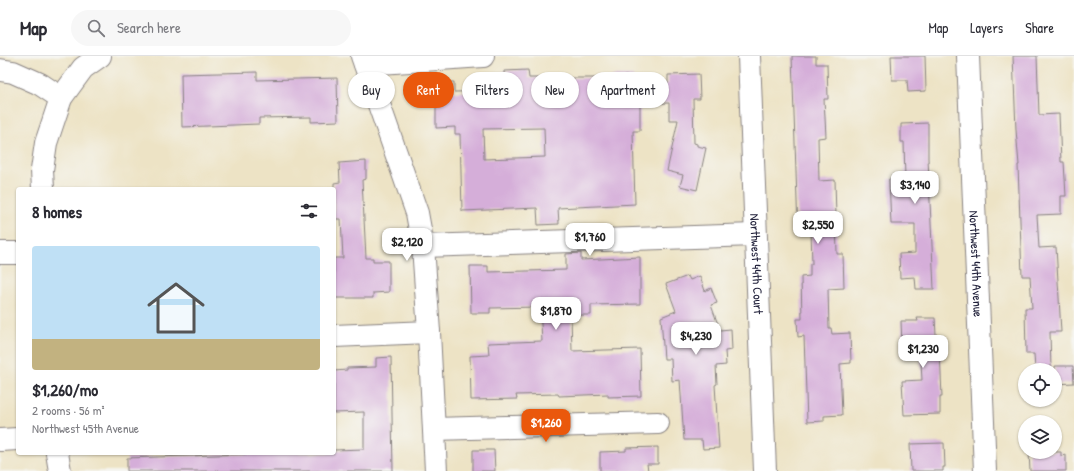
<!DOCTYPE html>
<meta charset="utf-8">
<style>
:root{--surface:#fff;--page:#f7f7f7;--text:#2b2b33;--muted:#7c7c81;--line:#e1e1e2;--accent:#ea580c}
body{margin:0;font-family:"Patrick Hand",sans-serif;background:var(--page);color:var(--text);height:100vh;display:flex;flex-direction:column;font-size:15px;white-space:nowrap}
*{box-sizing:border-box;margin:0}
p{font-size:13px;color:var(--muted)}
.icon{flex:none;width:22px;height:22px;fill:none;stroke:currentColor;stroke-width:2;stroke-linecap:round;stroke-linejoin:round}
.map{position:relative;flex:1;overflow:hidden}
.sheet{position:absolute;left:16px;top:131px;width:320px;height:268px;display:flex;flex-direction:column;background:var(--surface);border-radius:4px;box-shadow:0 1px 3px #0004}
.sheet>*{flex:none}
.top-card{position:absolute;left:348px;top:16px;width:380px;height:36px;display:flex;gap:8px}
.fabs{position:absolute;left:1018px;top:307px;display:grid;gap:8px}
.fabs a{display:grid;place-items:center;width:44px;height:44px;border-radius:50%;background:var(--surface);box-shadow:0 1px 3px #0004;font-size:20px}
.price{position:absolute;translate:-50% -34px;padding:0 9px;border-radius:8px;background:#fff;color:#222;font-size:13px;line-height:26px;filter:drop-shadow(0 1px 2px #0008)}
.price::after{content:'';position:absolute;left:50%;top:24px;width:12px;height:9px;margin-left:-6px;background:inherit;clip-path:polygon(0 0,100% 0,50% 100%)}
.price.on{background:var(--accent);color:#fff}
ul{padding:0;list-style:none}
li{display:grid;align-content:center;gap:8px;height:212px;padding:0 16px}
li span{display:grid;place-items:center;height:124px;border-radius:4px;color:#555}
li>.icon{margin-inline-start:auto}
span .icon{width:72px;height:72px;fill:#fffc;stroke-width:1}
li b{font-size:17px}
h2{display:flex;justify-content:space-between;align-items:center;height:48px;padding:0 16px;font-size:17px}
.chip{padding:0 14px;border-radius:18px;background:var(--surface);box-shadow:0 1px 3px #0004;font-size:14px;line-height:36px}
.chip.on{background:var(--accent);color:#fff}
header{display:flex;align-items:center;gap:24px;box-sizing:border-box;height:56px;padding:0 20px;background:var(--surface);border-bottom:1px solid var(--line)}
header strong{font-size:19px}
nav{display:flex;gap:22px;margin-inline-start:auto;font-size:14px}
.search{width:280px;height:36px;background:var(--page);display:flex;align-items:center;gap:10px;box-sizing:border-box;padding:0 14px;border-radius:22px;color:var(--muted);font-size:15px}
.map>svg:first-child{display:block}
.building{fill:#d5aed9;fill-rule:evenodd}
.lines{fill:none;stroke-linecap:round;stroke-linejoin:round}
.minor-casing{stroke:#888280;stroke-width:24}
.minor{stroke:#fff;stroke-width:22}
.labels{text-anchor:middle;dominant-baseline:central;stroke-width:3;stroke-linejoin:round;paint-order:stroke}
.street-label{font-size:13px;fill:#22223b;stroke:#f6f6f2}
</style>
<header>
<strong>Map</strong>
<div class="search"><svg class="icon" aria-label="search" viewBox="0 0 24 24"><circle cx="10" cy="10" r="6"/><path d="M15 15l6 6"/></svg>Search here</div>
<nav><a>Map</a><a>Layers</a><a>Share</a></nav>
</header>
<div class="map">
<svg width="1074" height="415" viewBox="0 0 1074 415">
<rect width="100%" height="100%" fill="#f6f6f2"/>
<filter id="ink" filterUnits="userSpaceOnUse"><feTurbulence type="fractalNoise" baseFrequency=".025" numOctaves="2"/><feDisplacementMap in="SourceGraphic" scale="8" xChannelSelector="R" yChannelSelector="G"/><feConvolveMatrix kernelMatrix="1 2 1 2 8 2 1 2 1" color-interpolation-filters="sRGB"/></filter>
<filter id="wash" filterUnits="userSpaceOnUse"><feTurbulence type="fractalNoise" baseFrequency=".012" numOctaves="4" result="noise"/><feDisplacementMap in="SourceGraphic" scale="16" xChannelSelector="R" yChannelSelector="G"/><feGaussianBlur stdDeviation="0.9" result="paint"/><feColorMatrix in="noise" values="0 0 0 0 0 0 0 0 0 0 0 0 0 0 0 0 0 1.4 0 .05"/><feComposite in="paint" operator="in"/></filter>
<g filter="url(#wash)">
<rect width="100%" height="100%" fill="#ede3c5"/>
<g id="blocks">
<g class="building">
<path d="M792,0h24v8h11l1,35h-4l2,38 -8,1 1,43 16,-1 2,74h6l1,34 -16,1 1,39h2l1,6 18,-1 1,30 -11,1 2,51 -18,1v5l-17,1 -3,-86 -6,1 -1,-18h5l-1,-42 9,-1v-12h2l-1,-34h-13z"/>
<path d="M891,0h34l1,35 -18,1 -1,-12h-15z"/>
<path d="M1013,0h24l2,59 20,-1 2,48h3l2,34h-5v18l-24,1 2,33 17,-1 5,85h-11l1,38h-16l-1,-16h-8l-1,-46h7l-2,-32h-8l-4,-111h1l-3,-35z"/>
<path d="M528,14l1,8h83v-2h21v9l35,-1v-9l31,-1 1,25h-7l1,44 3,1v2l9,2 -9,42 -17,-4 3,-11 -16,-4 11,-51h-9v-17l-29,1v27h-7l2,73 -77,4 1,16 -21,1 -1,-17 -75,3 -2,-77h-5v-7l-19,1v-46h18v10l51,-1 -1,-20zM544,72l1,29 -61,2 -1,-30z"/>
<path d="M257,16v8l80,-2 1,43 -27,1v-5l-52,1v6l-77,3 -1,-53z"/>
<path d="M928,67v35l6,131h-18l-1,-12 -15,1 -1,-24 16,-1v-29h-24l-2,-45h16l-1,-37h-3v-18z"/>
<path d="M366,105v18l-4,1 4,78h7v3h16v31l-16,1v5h-39v-40h9l-2,-39h-7v-36l6,-1 -1,-19z"/>
<path d="M581,197v7l59,-3v47l-49,1v10h-20l1,36 68,-2 1,47 -33,1v-3l-49,2 -1,-2 -42,1 1,4 -46,1 -1,-44 19,-1 -1,-12 54,-2 -2,-34 -50,1v5h-19l-1,-47h18v6l78,-2v-16z"/>
<path d="M688,220l2,4 10,-4 5,15 6,-3 6,15 -6,2 9,25 11,-1 1,21 -7,1 1,14 -10,1 1,18 -2,1 4,63 -16,1 -1,-9h-18l-4,-60 -8,1 -1,-22h-7l-3,-42 15,-6 -10,-27z"/>
<path d="M917,262h18l2,34h3l2,45h-2v17l-36,1 -2,-34 20,-1 -2,-35 -18,1 -1,-25h17z"/>
<path d="M391,301l2,114h-266v-13l119,-4v-1h88v-3l30,-1v-37l-30,1v-42l13,-1v-2l29,-1v-9z"/>
<path d="M1055,310h18l1,17 -19,1z"/>
<path d="M944,387l1,24h-2v4h-32l-1,-27z"/>
<path d="M658,391v17h-11l1,7h-48v-19l26,-1v-3z"/>
<path d="M473,394h21l1,21h-22z"/>
<path d="M1029,396h32v4l5,-1v16h-36z"/>
</g>
</g>
</g>
<g filter="url(#ink)">
<use href="#blocks" fill-opacity="0" stroke="#888280" stroke-width="1"/>
<g class="lines">
<g class="minor-casing">
<g id="minor">
<path d="M362,0l55,157 6,33 6,86 7,139"/>
<path id="s1" d="M749,0l16,415"/>
<path id="s2" d="M968,0l17,415"/>
<path d="M365,8l118,-8"/>
<path d="M0,14l13,2 27,12 21,14"/>
<path d="M43,133l-1,-19 4,-27 15,-45 22,-30 17,-12"/>
<path d="M423,190l332,-11"/>
<path d="M0,197h18"/>
<path d="M334,280l95,-4"/>
<path d="M434,373l224,-6"/>
<path d="M0,384l18,-1"/>
<path d="M57,397l3,18"/>
</g>
</g>
<use href="#minor" class="minor"/>
</g>
</g>
<g class="labels">
<g class="street-label">
<text stroke="none"><textPath href="#s1" startOffset="208">Northwest 44th Court</textPath></text>
<text stroke="none"><textPath href="#s2" startOffset="208">Northwest 44th Avenue</textPath></text>
</g>
</g>
</svg>
<div class="fabs">
<a><svg class="icon" aria-label="locate" viewBox="0 0 24 24"><circle cx="12" cy="12" r="6"/><path d="M12 2v4M12 18v4M2 12h4M18 12h4"/></svg></a>
<a><svg class="icon" aria-label="layers" viewBox="0 0 24 24"><path d="M12 4l9 5-9 5-9-5zM3 14l9 5 9-5"/></svg></a>
</div>
<b class="price" style="left:915px;top:149px">$3,140</b>
<b class="price" style="left:818px;top:189px">$2,550</b>
<b class="price" style="left:590px;top:201px">$1,760</b>
<b class="price" style="left:407px;top:206px">$2,120</b>
<b class="price" style="left:556px;top:275px">$1,870</b>
<b class="price" style="left:696px;top:300px">$4,230</b>
<b class="price" style="left:923px;top:313px">$1,230</b>
<b class="price on" style="left:546px;top:387px">$1,260</b>
<div class="top-card">
<a class="chip">Buy</a>
<a class="chip on">Rent</a>
<a class="chip">Filters</a>
<a class="chip">New</a>
<a class="chip">Apartment</a>
</div>
<section class="sheet">
<h2>8 homes<svg class="icon" aria-label="filters" viewBox="0 0 24 24"><path d="M4 7h16M4 17h16"/><circle cx="9" cy="7" r="2"/><circle cx="15" cy="17" r="2"/></svg></h2>
<ul>
<li><span style="background:linear-gradient(#bfe0f5 75%,#c2b280 0)"><svg class="icon" aria-label="home" viewBox="0 0 24 24"><path d="M3 11l9-7 9 7M6 9v11h12V9"/></svg></span><div><b>$1,260/mo</b><p>2 rooms · 56 m²</p><p>Northwest 45th Avenue</p></div></li>
</ul>
</section>
</div>
